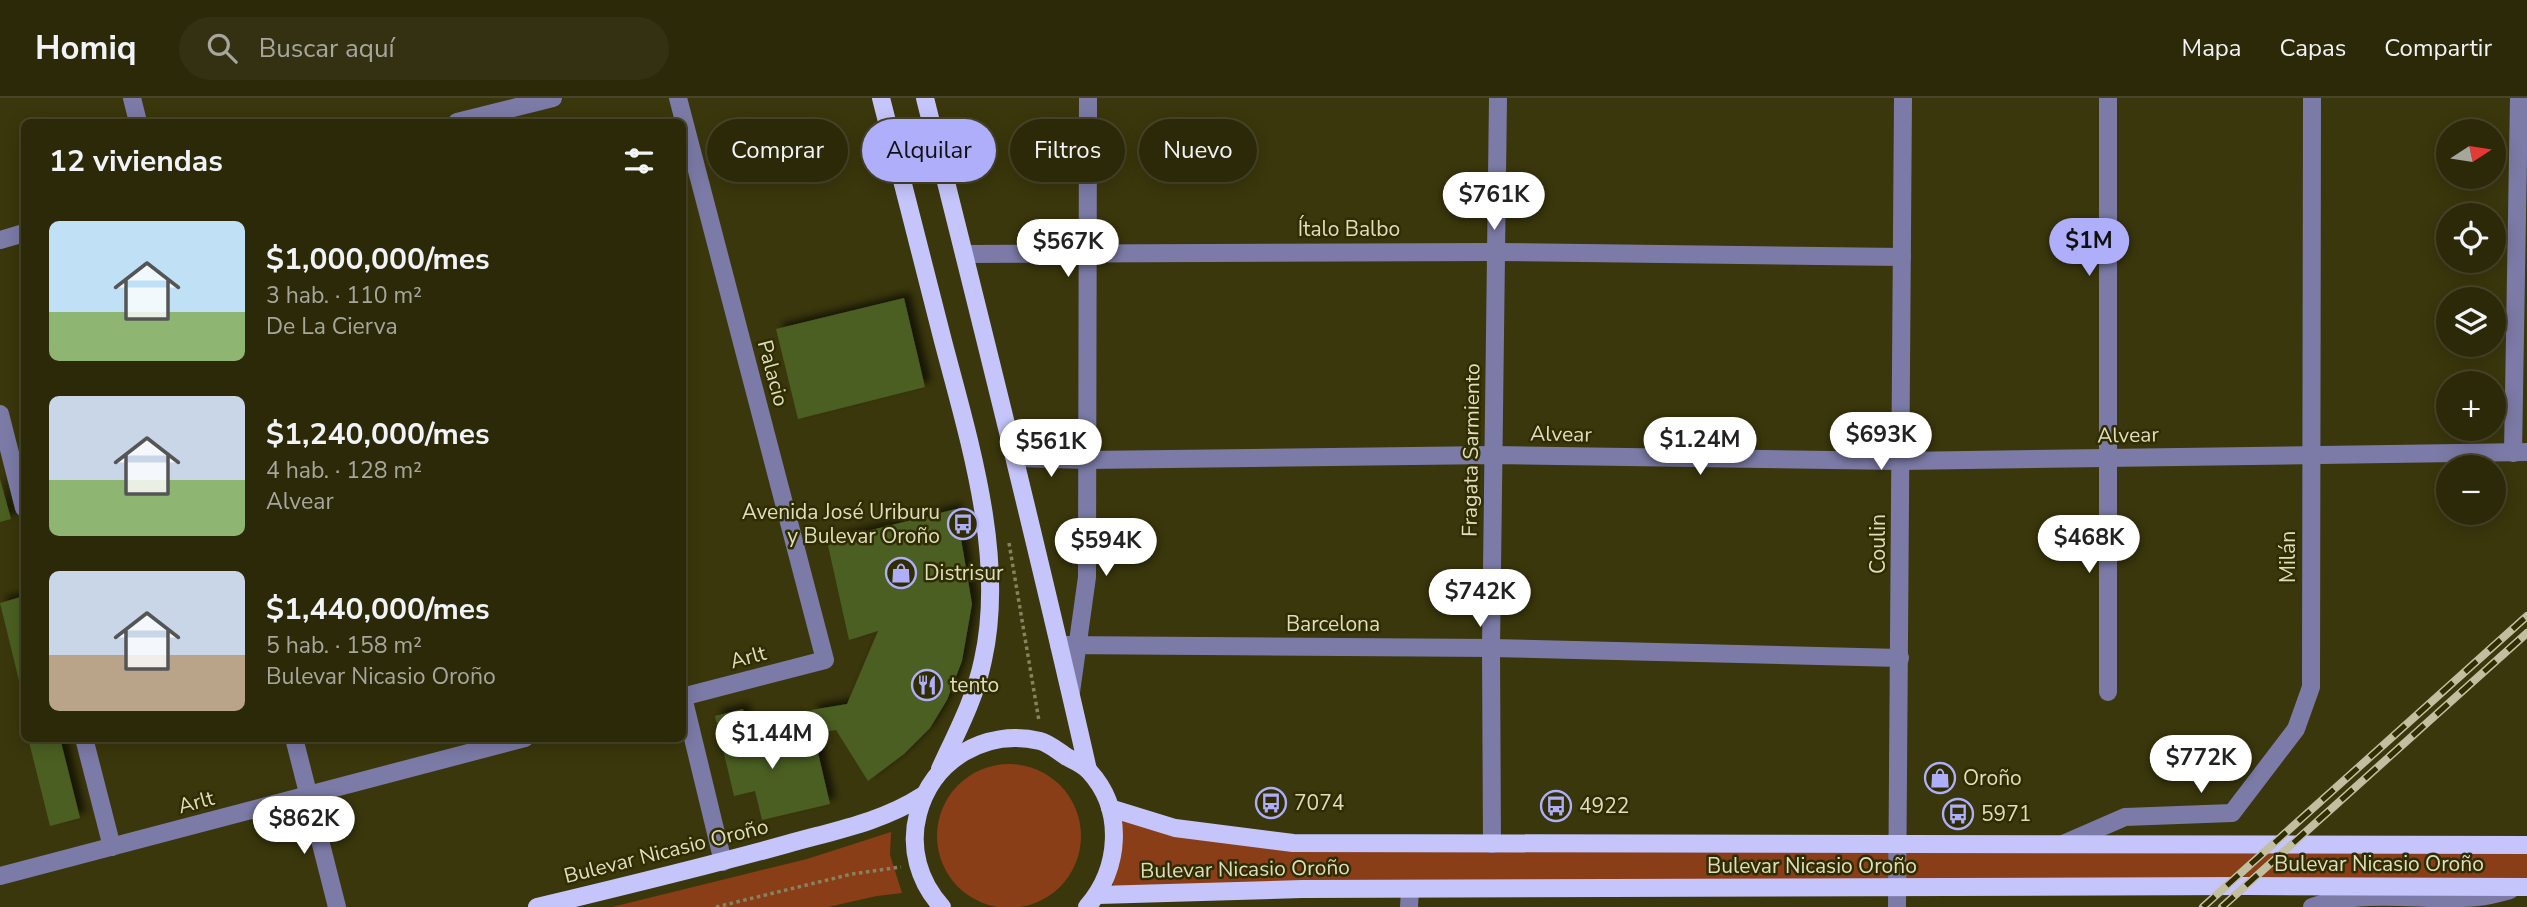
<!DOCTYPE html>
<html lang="es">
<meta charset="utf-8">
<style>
:root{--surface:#2c2909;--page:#343112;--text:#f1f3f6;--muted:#a6a69c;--line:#48452a;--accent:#afaefa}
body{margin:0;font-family:"Nunito Sans",sans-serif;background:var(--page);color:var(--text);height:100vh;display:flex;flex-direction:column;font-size:26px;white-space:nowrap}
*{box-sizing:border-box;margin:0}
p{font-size:23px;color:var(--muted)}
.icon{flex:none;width:38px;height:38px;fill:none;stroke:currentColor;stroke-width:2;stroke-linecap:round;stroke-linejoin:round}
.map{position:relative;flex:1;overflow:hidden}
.panel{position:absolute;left:21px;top:21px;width:665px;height:623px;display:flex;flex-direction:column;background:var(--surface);border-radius:10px;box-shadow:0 4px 18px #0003,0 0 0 2px var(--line)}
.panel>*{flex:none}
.top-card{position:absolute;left:707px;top:21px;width:665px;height:63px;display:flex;gap:14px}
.needle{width:46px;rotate:78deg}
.tools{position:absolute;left:2436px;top:21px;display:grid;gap:14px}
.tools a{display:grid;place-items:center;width:70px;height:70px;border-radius:50%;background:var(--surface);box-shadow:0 4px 18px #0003,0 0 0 2px var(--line);font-size:35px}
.price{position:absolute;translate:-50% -60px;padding:0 16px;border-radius:24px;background:#fff;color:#222;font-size:23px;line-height:46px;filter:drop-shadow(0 2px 4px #0008)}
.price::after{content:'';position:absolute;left:50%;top:42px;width:21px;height:16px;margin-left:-10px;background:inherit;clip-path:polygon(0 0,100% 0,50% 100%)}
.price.on{background:var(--accent);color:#111}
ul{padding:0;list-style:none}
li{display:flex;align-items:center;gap:21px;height:175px;padding:0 28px}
li span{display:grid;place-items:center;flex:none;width:196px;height:140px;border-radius:10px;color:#555}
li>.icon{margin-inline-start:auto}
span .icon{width:84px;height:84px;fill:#fffc;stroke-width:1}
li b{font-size:30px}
h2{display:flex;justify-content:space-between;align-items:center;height:84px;padding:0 28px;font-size:30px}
.chip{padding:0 24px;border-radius:32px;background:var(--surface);box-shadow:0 4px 18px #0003,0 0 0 2px var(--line);font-size:24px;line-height:63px}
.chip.on{background:var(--accent);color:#111}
header{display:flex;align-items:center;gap:42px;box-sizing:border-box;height:98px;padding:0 35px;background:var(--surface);border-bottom:2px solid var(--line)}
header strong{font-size:33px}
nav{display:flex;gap:38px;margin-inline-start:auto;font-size:24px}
.search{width:490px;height:63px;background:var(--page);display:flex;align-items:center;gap:18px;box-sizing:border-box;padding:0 24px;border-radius:38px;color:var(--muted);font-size:26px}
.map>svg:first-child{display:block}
.green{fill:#893e18}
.building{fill:#4b5e22;filter:url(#shadow)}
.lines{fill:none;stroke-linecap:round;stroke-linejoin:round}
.path{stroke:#868460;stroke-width:3.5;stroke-dasharray:3.5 3.5;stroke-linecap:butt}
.minor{stroke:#7c7ba7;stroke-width:18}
.major{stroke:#c5c5fb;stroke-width:18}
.rail-casing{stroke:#c2bfa1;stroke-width:8}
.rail{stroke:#302d01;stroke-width:5;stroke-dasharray:16;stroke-linecap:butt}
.labels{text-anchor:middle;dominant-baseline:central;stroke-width:5;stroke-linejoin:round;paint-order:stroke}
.street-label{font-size:21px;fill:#dfddc1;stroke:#302d01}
.poi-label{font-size:21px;fill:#dfddc1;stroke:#302d01;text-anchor:start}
</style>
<header>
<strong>Homiq</strong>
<div class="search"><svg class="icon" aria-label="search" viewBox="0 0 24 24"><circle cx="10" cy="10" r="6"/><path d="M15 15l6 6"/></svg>Buscar aquí</div>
<nav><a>Mapa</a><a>Capas</a><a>Compartir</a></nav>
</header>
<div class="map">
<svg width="2527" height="809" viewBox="0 0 2527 809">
<defs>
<filter id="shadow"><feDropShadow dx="6" dy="-6" stdDeviation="3.5" flood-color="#0009"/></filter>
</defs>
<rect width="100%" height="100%" fill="#3a370c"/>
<g class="green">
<circle cx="1009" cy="738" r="72"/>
<path d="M1110,710l183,35 1234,2v42l-1411,7 -7,-22z"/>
<path d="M891,734l-1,23 12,38 -25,3 -49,11h-216l195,-48z"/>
</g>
<g class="building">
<path d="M904,200l21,89 -127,32 -22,-90z"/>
<path d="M0,381l11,40 -11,3z"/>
<path d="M956,411l16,95 -10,57 -15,39 -17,28 -26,26 -36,27 -32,-51 -19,3 -6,-23 36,-6 31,-73 -29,9 -22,-99z"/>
<path d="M24,498v105l-24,-98z"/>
<path d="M743,611l10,45 62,-14 15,64 -68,16 -7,-29 -21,5 -19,-80z"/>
<path d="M28,640h32l20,80 -30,8z"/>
</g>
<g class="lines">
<g class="path">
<path d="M1009,445l30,178"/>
<path d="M716,809l136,-33 49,-7"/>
</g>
<g class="minor">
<path d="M132,0l6,24"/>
<path d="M678,0l147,562 -143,37"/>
<path d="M2108,0v594"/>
<path d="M457,24l96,-24"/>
<path d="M0,142l24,-7"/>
<path d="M964,156l534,-2 404,5"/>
<path d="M0,316l24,94"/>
<path d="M2513,355l6,-355"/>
<path d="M1015,360l73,2 406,-5 407,6 626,-9"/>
<path d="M1059,547l432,3 409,10"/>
<path d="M1071,594l16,-115 1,-479"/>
<path d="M683,599l40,165"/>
<path d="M84,640l28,109"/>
<path d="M294,640l43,169"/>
<path d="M1492,746l-1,-196 7,-550"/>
<path d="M2063,746l62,-27 107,-4 64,-84 15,-42 1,-589"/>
<path d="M0,778l525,-138"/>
<path d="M1409,809l1,-18"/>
<path d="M1897,809l6,-809"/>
<path d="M2312,809c54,-19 110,-5 166,-10 11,-1 21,-4 32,-7"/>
</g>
<g class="major">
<path d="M881,0c21,81 41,162 62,243 26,99 63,216 40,319 -8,39 -27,74 -43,109"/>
<path d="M925,0c56,224 112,447 163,672"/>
<path d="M1110,710l65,20 118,15 1234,2"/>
<path d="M1098,797l204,-6 945,-3 280,1"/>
<path d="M537,809c84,-20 167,-40 250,-63 46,-13 95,-22 135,-48"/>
<path d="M942,809c-23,-25 -33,-59 -24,-93 14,-54 67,-86 122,-73 9,2 19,11 27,16 8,4 17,8 22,14 36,39 31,98 -2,136"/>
</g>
<g class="rail-casing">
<g id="rail">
<path d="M2203,809l324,-291"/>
<path d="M2222,809l305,-274"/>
</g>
</g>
<use href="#rail" class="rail"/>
</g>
<defs>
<g id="bus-ring" transform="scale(1.575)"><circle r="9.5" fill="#302d01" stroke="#afaefa" stroke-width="1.5"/><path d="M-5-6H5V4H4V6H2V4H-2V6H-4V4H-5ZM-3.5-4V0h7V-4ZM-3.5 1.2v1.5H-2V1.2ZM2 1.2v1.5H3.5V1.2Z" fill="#afaefa"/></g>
<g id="shop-ring" transform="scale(1.575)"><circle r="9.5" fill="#302d01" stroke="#afaefa" stroke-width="1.5"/><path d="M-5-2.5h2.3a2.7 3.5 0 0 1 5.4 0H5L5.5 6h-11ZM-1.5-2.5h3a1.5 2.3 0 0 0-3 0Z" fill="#afaefa"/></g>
<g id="restaurant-ring" transform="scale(1.575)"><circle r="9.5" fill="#302d01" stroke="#afaefa" stroke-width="1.5"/><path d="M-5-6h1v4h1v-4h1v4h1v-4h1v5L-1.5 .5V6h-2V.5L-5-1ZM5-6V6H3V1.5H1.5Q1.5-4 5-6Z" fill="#afaefa"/></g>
</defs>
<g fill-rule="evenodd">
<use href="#bus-ring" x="963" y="426"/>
<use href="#shop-ring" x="901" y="475"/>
<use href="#restaurant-ring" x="927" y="587"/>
<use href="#shop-ring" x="1940" y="680"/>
<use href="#bus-ring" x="1271" y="705"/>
<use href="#bus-ring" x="1556" y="708"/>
<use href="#bus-ring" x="1958" y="716"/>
</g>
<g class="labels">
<g class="street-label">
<text x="1349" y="131">Ítalo Balbo</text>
<text transform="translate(773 275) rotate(75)">Palacio</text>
<text transform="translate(1561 336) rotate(1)">Alvear</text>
<text transform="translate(2128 337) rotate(-1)">Alvear</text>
<text transform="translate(1471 352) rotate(-89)">Fragata Sarmiento</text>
<text transform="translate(1878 446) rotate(-90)">Coulin</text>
<text transform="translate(2288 459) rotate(-90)">Milán</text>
<text x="1333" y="526">Barcelona</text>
<text transform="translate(748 559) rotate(-15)">Arlt</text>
<text transform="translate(196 704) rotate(-15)">Arlt</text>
<text transform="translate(666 753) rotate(-14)">Bulevar Nicasio Oroño</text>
<text x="2379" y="766">Bulevar Nicasio Oroño</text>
<text x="1812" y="768">Bulevar Nicasio Oroño</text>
<text transform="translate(1245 771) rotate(-1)">Bulevar Nicasio Oroño</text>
</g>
<g class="poi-label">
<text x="940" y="414" text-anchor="end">Avenida José Uriburu<tspan x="940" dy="24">y Bulevar Oroño</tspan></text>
<text x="924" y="475">Distrisur</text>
<text x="950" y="587">tento</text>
<text x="1963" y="680">Oroño</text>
<text x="1294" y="705">7074</text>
<text x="1579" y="708">4922</text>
<text x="1981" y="716">5971</text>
</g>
</g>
</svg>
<div class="tools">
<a><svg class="needle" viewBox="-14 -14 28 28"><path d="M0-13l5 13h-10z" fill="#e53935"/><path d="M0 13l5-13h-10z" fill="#a6a69c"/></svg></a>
<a><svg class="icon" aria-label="locate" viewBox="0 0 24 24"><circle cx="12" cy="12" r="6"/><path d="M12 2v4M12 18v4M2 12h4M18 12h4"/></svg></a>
<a><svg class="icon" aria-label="layers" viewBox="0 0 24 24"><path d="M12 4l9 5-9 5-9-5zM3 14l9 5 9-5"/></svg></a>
<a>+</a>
<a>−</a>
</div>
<b class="price" style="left:1494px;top:134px">$761K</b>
<b class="price on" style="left:2089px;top:180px">$1M</b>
<b class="price" style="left:1068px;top:181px">$567K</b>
<b class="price" style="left:1881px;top:374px">$693K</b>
<b class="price" style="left:1700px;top:379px">$1.24M</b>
<b class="price" style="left:1051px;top:381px">$561K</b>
<b class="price" style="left:2089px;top:477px">$468K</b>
<b class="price" style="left:1106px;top:480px">$594K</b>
<b class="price" style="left:1480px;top:531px">$742K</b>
<b class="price" style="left:772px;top:673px">$1.44M</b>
<b class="price" style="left:2201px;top:697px">$772K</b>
<b class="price" style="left:304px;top:758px">$862K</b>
<div class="top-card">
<a class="chip">Comprar</a>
<a class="chip on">Alquilar</a>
<a class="chip">Filtros</a>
<a class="chip">Nuevo</a>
</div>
<section class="panel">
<h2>12 viviendas<svg class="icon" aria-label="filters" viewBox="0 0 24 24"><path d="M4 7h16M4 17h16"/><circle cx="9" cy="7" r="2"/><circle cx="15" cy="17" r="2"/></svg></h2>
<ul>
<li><span style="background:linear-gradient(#bfe0f5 65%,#8fb573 0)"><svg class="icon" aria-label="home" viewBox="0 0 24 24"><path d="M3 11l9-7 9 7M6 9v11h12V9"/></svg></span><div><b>$1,000,000/mes</b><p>3 hab. · 110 m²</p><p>De La Cierva</p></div></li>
<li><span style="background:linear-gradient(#c9d6e8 60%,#8fb573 0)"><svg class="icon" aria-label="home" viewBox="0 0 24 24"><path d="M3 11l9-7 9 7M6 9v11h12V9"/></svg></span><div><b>$1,240,000/mes</b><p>4 hab. · 128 m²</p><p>Alvear</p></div></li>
<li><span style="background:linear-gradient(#c9d6e8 60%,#b9a48a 0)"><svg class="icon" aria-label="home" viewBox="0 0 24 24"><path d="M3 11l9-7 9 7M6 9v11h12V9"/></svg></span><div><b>$1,440,000/mes</b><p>5 hab. · 158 m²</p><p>Bulevar Nicasio Oroño</p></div></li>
</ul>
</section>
</div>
